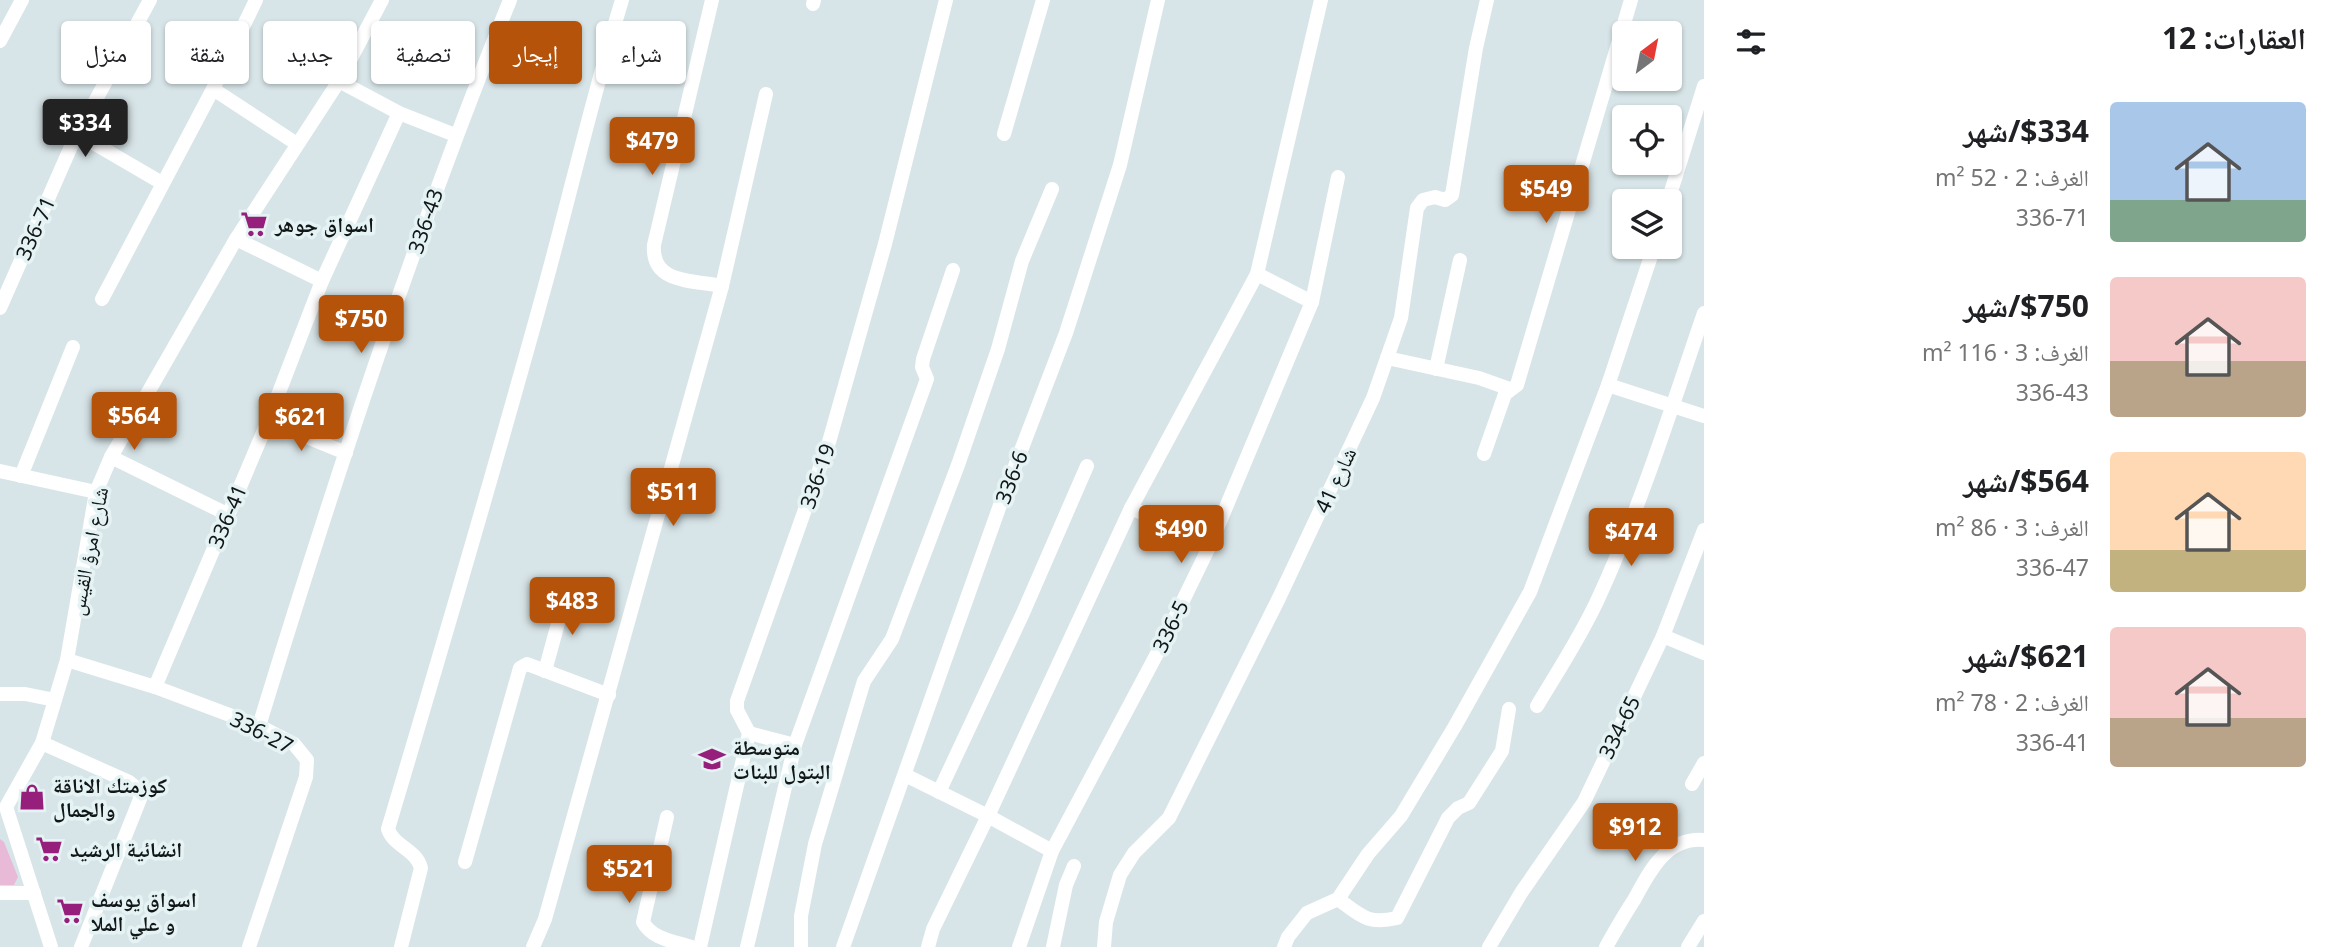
<!DOCTYPE html>
<html lang="ar">
<meta charset="utf-8">
<style>
:root{--surface:#fff;--page:#f2f2f2;--text:#202124;--muted:#757577;--accent:#b45309}
body{margin:0;font-family:"Noto Sans","Noto Naskh Arabic",sans-serif;background:var(--page);color:var(--text);direction:rtl;height:100vh;display:flex;flex-direction:column;font-size:26px;white-space:nowrap}
*{box-sizing:border-box;margin:0}
p{font-size:23px;color:var(--muted)}
.icon{flex:none;width:38px;height:38px;fill:none;stroke:currentColor;stroke-width:2;stroke-linecap:round;stroke-linejoin:round}
.map{position:relative;flex:1;overflow:hidden;direction:ltr}
.details{display:flex;flex-direction:column;background:var(--surface);width:630px}
.details>*{flex:none}
.top-card{position:absolute;left:21px;top:21px;width:665px;height:63px;direction:rtl;display:flex;gap:14px}
.needle{width:46px;rotate:32deg}
.controls{position:absolute;left:1612px;top:21px;display:grid;gap:14px}
.controls a{display:grid;place-items:center;width:70px;height:70px;border-radius:7px;background:var(--surface);box-shadow:0 2px 5px #0004;font-size:35px}
.price{position:absolute;translate:-50% -60px;padding:0 16px;border-radius:7px;background:var(--accent);color:#fff;font-size:23px;line-height:46px;filter:drop-shadow(0 2px 4px #0008)}
.price::after{content:'';position:absolute;left:50%;top:42px;width:21px;height:16px;margin-left:-10px;background:inherit;clip-path:polygon(0 0,100% 0,50% 100%)}
.price.current{background:#222;color:#fff}
ul{padding:0;list-style:none}
li{display:flex;align-items:center;gap:21px;height:175px;padding:0 28px}
li span{display:grid;place-items:center;flex:none;width:196px;height:140px;border-radius:7px;color:#555}
li>.icon{margin-inline-start:auto}
span .icon{width:84px;height:84px;fill:#fffc;stroke-width:1}
li b{font-size:30px}
h2{display:flex;justify-content:space-between;align-items:center;height:84px;padding:0 28px;font-size:30px}
.pill{padding:0 24px;border-radius:7px;background:var(--surface);box-shadow:0 2px 5px #0004;font-size:24px;line-height:63px}
.pill.current{background:var(--accent);color:#fff}
main{display:flex;flex:1;min-height:0}
.map>svg:first-child{display:block}
.green{fill:#e8bad8}
.lines{fill:none;stroke-linecap:round;stroke-linejoin:round}
.street{stroke:#fff;stroke-width:14}
.labels{text-anchor:middle;dominant-baseline:central;stroke-width:7;stroke-linejoin:round;paint-order:stroke}
.street-label{font-size:21px;fill:#111617;stroke:#e5f3f5}
.poi-label{font-size:21px;font-weight:bold;fill:#111617;stroke:#e5f3f5;text-anchor:start}
</style>
<main>
<section class="details">
<h2>العقارات: 12<svg class="icon" aria-label="filters" viewBox="0 0 24 24"><path d="M4 7h16M4 17h16"/><circle cx="9" cy="7" r="2"/><circle cx="15" cy="17" r="2"/></svg></h2>
<ul>
<li><span style="background:linear-gradient(#a9c7e8 70%,#7fa58c 0)"><svg class="icon" aria-label="home" viewBox="0 0 24 24"><path d="M3 11l9-7 9 7M6 9v11h12V9"/></svg></span><div><b>$334/شهر</b><p>الغرف: 2 · 52 m²</p><p>336-71</p></div></li>
<li><span style="background:linear-gradient(#f6c9c9 60%,#b9a48a 0)"><svg class="icon" aria-label="home" viewBox="0 0 24 24"><path d="M3 11l9-7 9 7M6 9v11h12V9"/></svg></span><div><b>$750/شهر</b><p>الغرف: 3 · 116 m²</p><p>336-43</p></div></li>
<li><span style="background:linear-gradient(#ffd9b3 70%,#c2b280 0)"><svg class="icon" aria-label="home" viewBox="0 0 24 24"><path d="M3 11l9-7 9 7M6 9v11h12V9"/></svg></span><div><b>$564/شهر</b><p>الغرف: 3 · 86 m²</p><p>336-47</p></div></li>
<li><span style="background:linear-gradient(#f6c9c9 65%,#b9a48a 0)"><svg class="icon" aria-label="home" viewBox="0 0 24 24"><path d="M3 11l9-7 9 7M6 9v11h12V9"/></svg></span><div><b>$621/شهر</b><p>الغرف: 2 · 78 m²</p><p>336-41</p></div></li>
</ul>
</section>
<div class="map">
<svg width="1704" height="947" viewBox="0 0 1704 947">
<rect width="100%" height="100%" fill="#d8e5e8"/>
<path class="green" d="M0,839l4,3 14,35 -4,8h-14z"/>
<g class="lines">
<g class="street">
<path d="M712,0l-58,245c-3,39 39,35 68,41"/>
<path d="M813,4l1,-4"/>
<path d="M0,41l22,-41"/>
<path d="M339,81l60,32 56,22"/>
<path d="M213,89l84,55"/>
<path d="M78,134l84,49"/>
<path d="M1004,134l39,-134"/>
<path d="M1668,201l36,-115"/>
<path d="M236,239l86,42"/>
<path d="M1257,274l55,28"/>
<path d="M102,299l111,-210 43,-89"/>
<path d="M0,308l73,-166 77,-142"/>
<path d="M1387,358l92,20 31,11"/>
<path d="M1436,369l24,-109"/>
<path d="M1608,385l96,31"/>
<path d="M268,421l78,32"/>
<path d="M1484,454l21,-60 12,-9 114,-385"/>
<path d="M111,457l116,57"/>
<path d="M0,471l96,21"/>
<path d="M21,476l52,-129"/>
<path d="M1131,508l80,35"/>
<path d="M1663,636l41,17"/>
<path d="M67,660l88,27 104,39 35,18 13,16 -1,17 -57,170"/>
<path d="M545,671l21,-77"/>
<path d="M155,687l113,-266 54,-140 77,-168"/>
<path d="M0,694h25l30,6"/>
<path d="M1537,706c21,-35 44,-70 61,-107 43,-93 73,-190 106,-286"/>
<path d="M259,726c75,-245 155,-489 251,-726"/>
<path d="M749,733l46,12"/>
<path d="M42,743l87,39 10,8 1,9 -59,148"/>
<path d="M905,775l83,41 64,35"/>
<path d="M1692,784l12,-21"/>
<path d="M939,792l84,-179 64,-147"/>
<path d="M667,817l-24,105c9,17 30,19 48,25"/>
<path d="M465,862l55,-194 7,-4 82,31"/>
<path d="M0,893h34"/>
<path d="M1338,899c23,17 30,26 59,19l51,-100 10,-10 11,-5 33,-52 7,-42"/>
<path d="M51,947l-45,-140 36,-64 13,-43 12,-40 29,-168 15,-35 125,-218 103,-158 43,-81"/>
<path d="M401,947l20,-79c-5,-19 -27,-21 -33,-39 54,-181 107,-361 157,-543 26,-95 48,-191 77,-286"/>
<path d="M533,947l12,-28 177,-633 44,-192"/>
<path d="M700,947l49,-214 -12,-23v-9l92,-259 56,-198 61,-244"/>
<path d="M747,947l48,-202 132,-366 -5,-12 1,-8 30,-89"/>
<path d="M801,947v-31l14,-72 49,-163 28,-42 66,-174 40,-116 24,-88 30,-72"/>
<path d="M843,947l156,-439 67,-175 54,-168 38,-165"/>
<path d="M928,947l5,-18 55,-113 143,-308 126,-234 64,-274"/>
<path d="M1019,947l33,-96 108,-203 51,-105 101,-241 26,-125"/>
<path d="M1053,947l13,-62 8,-19"/>
<path d="M1104,947l2,-25 14,-47 14,-22 35,-35 110,-220 94,-200 28,-80 16,-110 6,-8 12,-3 10,3 7,-5 24,-147 11,-48"/>
<path d="M1284,947l4,-10 19,-24 31,-14 30,-45 33,-38 54,-90 75,-134 78,-207 46,-138"/>
<path d="M1489,947l32,-54 63,-91 79,-166 41,-106"/>
<path d="M1606,947c9,-16 18,-32 28,-47 16,-29 32,-63 70,-60"/>
<path d="M1688,947l16,-26"/>
</g>
</g>
<defs>
<g id="supermarket-bare" transform="scale(2.1)"><path d="M-6-5.5h2.5l.6 2H6L4.5 2H-2.5L-4.4-4H-6ZM-1.5 3.2a1.3 1.3 0 1 0 .1 0ZM3 3.2a1.3 1.3 0 1 0 .1 0Z" fill="#961f7b" stroke="#e5f3f5" stroke-width="2.5" paint-order="stroke"/></g>
<g id="school-bare" transform="scale(2.1)"><path d="M0-5L7-2L0 1L-7-2ZM-4 1L0 2.5L4 1V4Q0 6-4 4Z" fill="#961f7b" stroke="#e5f3f5" stroke-width="2.5" paint-order="stroke"/></g>
<g id="shop-bare" transform="scale(2.1)"><path d="M-5-2.5h2.3a2.7 3.5 0 0 1 5.4 0H5L5.5 6h-11ZM-1.5-2.5h3a1.5 2.3 0 0 0-3 0Z" fill="#961f7b" stroke="#e5f3f5" stroke-width="2.5" paint-order="stroke"/></g>
</defs>
<g fill-rule="evenodd">
<use href="#supermarket-bare" x="254" y="224"/>
<use href="#school-bare" x="712" y="759"/>
<use href="#shop-bare" x="32" y="797"/>
<use href="#supermarket-bare" x="49" y="849"/>
<use href="#supermarket-bare" x="70" y="911"/>
</g>
<g class="labels">
<g class="street-label">
<text transform="translate(425 221) rotate(-71)">336-43</text>
<text transform="translate(35 228) rotate(-66)">336-71</text>
<text transform="translate(817 476) rotate(-71)">336-19</text>
<text transform="translate(1011 477) rotate(-69)">336-6</text>
<text transform="translate(1335 480) rotate(-65)">شارع 41</text>
<text transform="translate(227 516) rotate(-67)">336-41</text>
<text transform="translate(88 551) rotate(-79)">شارع امرؤ القيس</text>
<text transform="translate(1170 626) rotate(-64)">336-5</text>
<text transform="translate(1619 727) rotate(-64)">334-65</text>
<text transform="translate(262 732) rotate(27)">336-27</text>
</g>
<g class="poi-label">
<text x="275" y="224">اسواق جوهر</text>
<text x="733" y="747">متوسطة<tspan x="733" dy="24">البتول للبنات</tspan></text>
<text x="53" y="785">كوزمتك الاناقة<tspan x="53" dy="24">والجمال</tspan></text>
<text x="70" y="849">انشائية الرشيد</text>
<text x="91" y="899">اسواق يوسف<tspan x="91" dy="24">و علي الملا</tspan></text>
</g>
</g>
</svg>
<div class="controls">
<a><svg class="needle" viewBox="-14 -14 28 28"><path d="M0-13l5 13h-10z" fill="#e53935"/><path d="M0 13l5-13h-10z" fill="#757577"/></svg></a>
<a><svg class="icon" aria-label="locate" viewBox="0 0 24 24"><circle cx="12" cy="12" r="6"/><path d="M12 2v4M12 18v4M2 12h4M18 12h4"/></svg></a>
<a><svg class="icon" aria-label="layers" viewBox="0 0 24 24"><path d="M12 4l9 5-9 5-9-5zM3 14l9 5 9-5"/></svg></a>
</div>
<b class="price current" style="left:85px;top:159px">$334</b>
<b class="price" style="left:652px;top:177px">$479</b>
<b class="price" style="left:1546px;top:225px">$549</b>
<b class="price" style="left:361px;top:355px">$750</b>
<b class="price" style="left:134px;top:452px">$564</b>
<b class="price" style="left:301px;top:453px">$621</b>
<b class="price" style="left:673px;top:528px">$511</b>
<b class="price" style="left:1181px;top:565px">$490</b>
<b class="price" style="left:1631px;top:568px">$474</b>
<b class="price" style="left:572px;top:637px">$483</b>
<b class="price" style="left:1635px;top:863px">$912</b>
<b class="price" style="left:629px;top:905px">$521</b>
<div class="top-card">
<a class="pill">شراء</a>
<a class="pill current">إيجار</a>
<a class="pill">تصفية</a>
<a class="pill">جديد</a>
<a class="pill">شقة</a>
<a class="pill">منزل</a>
</div>
</div>
</main>
